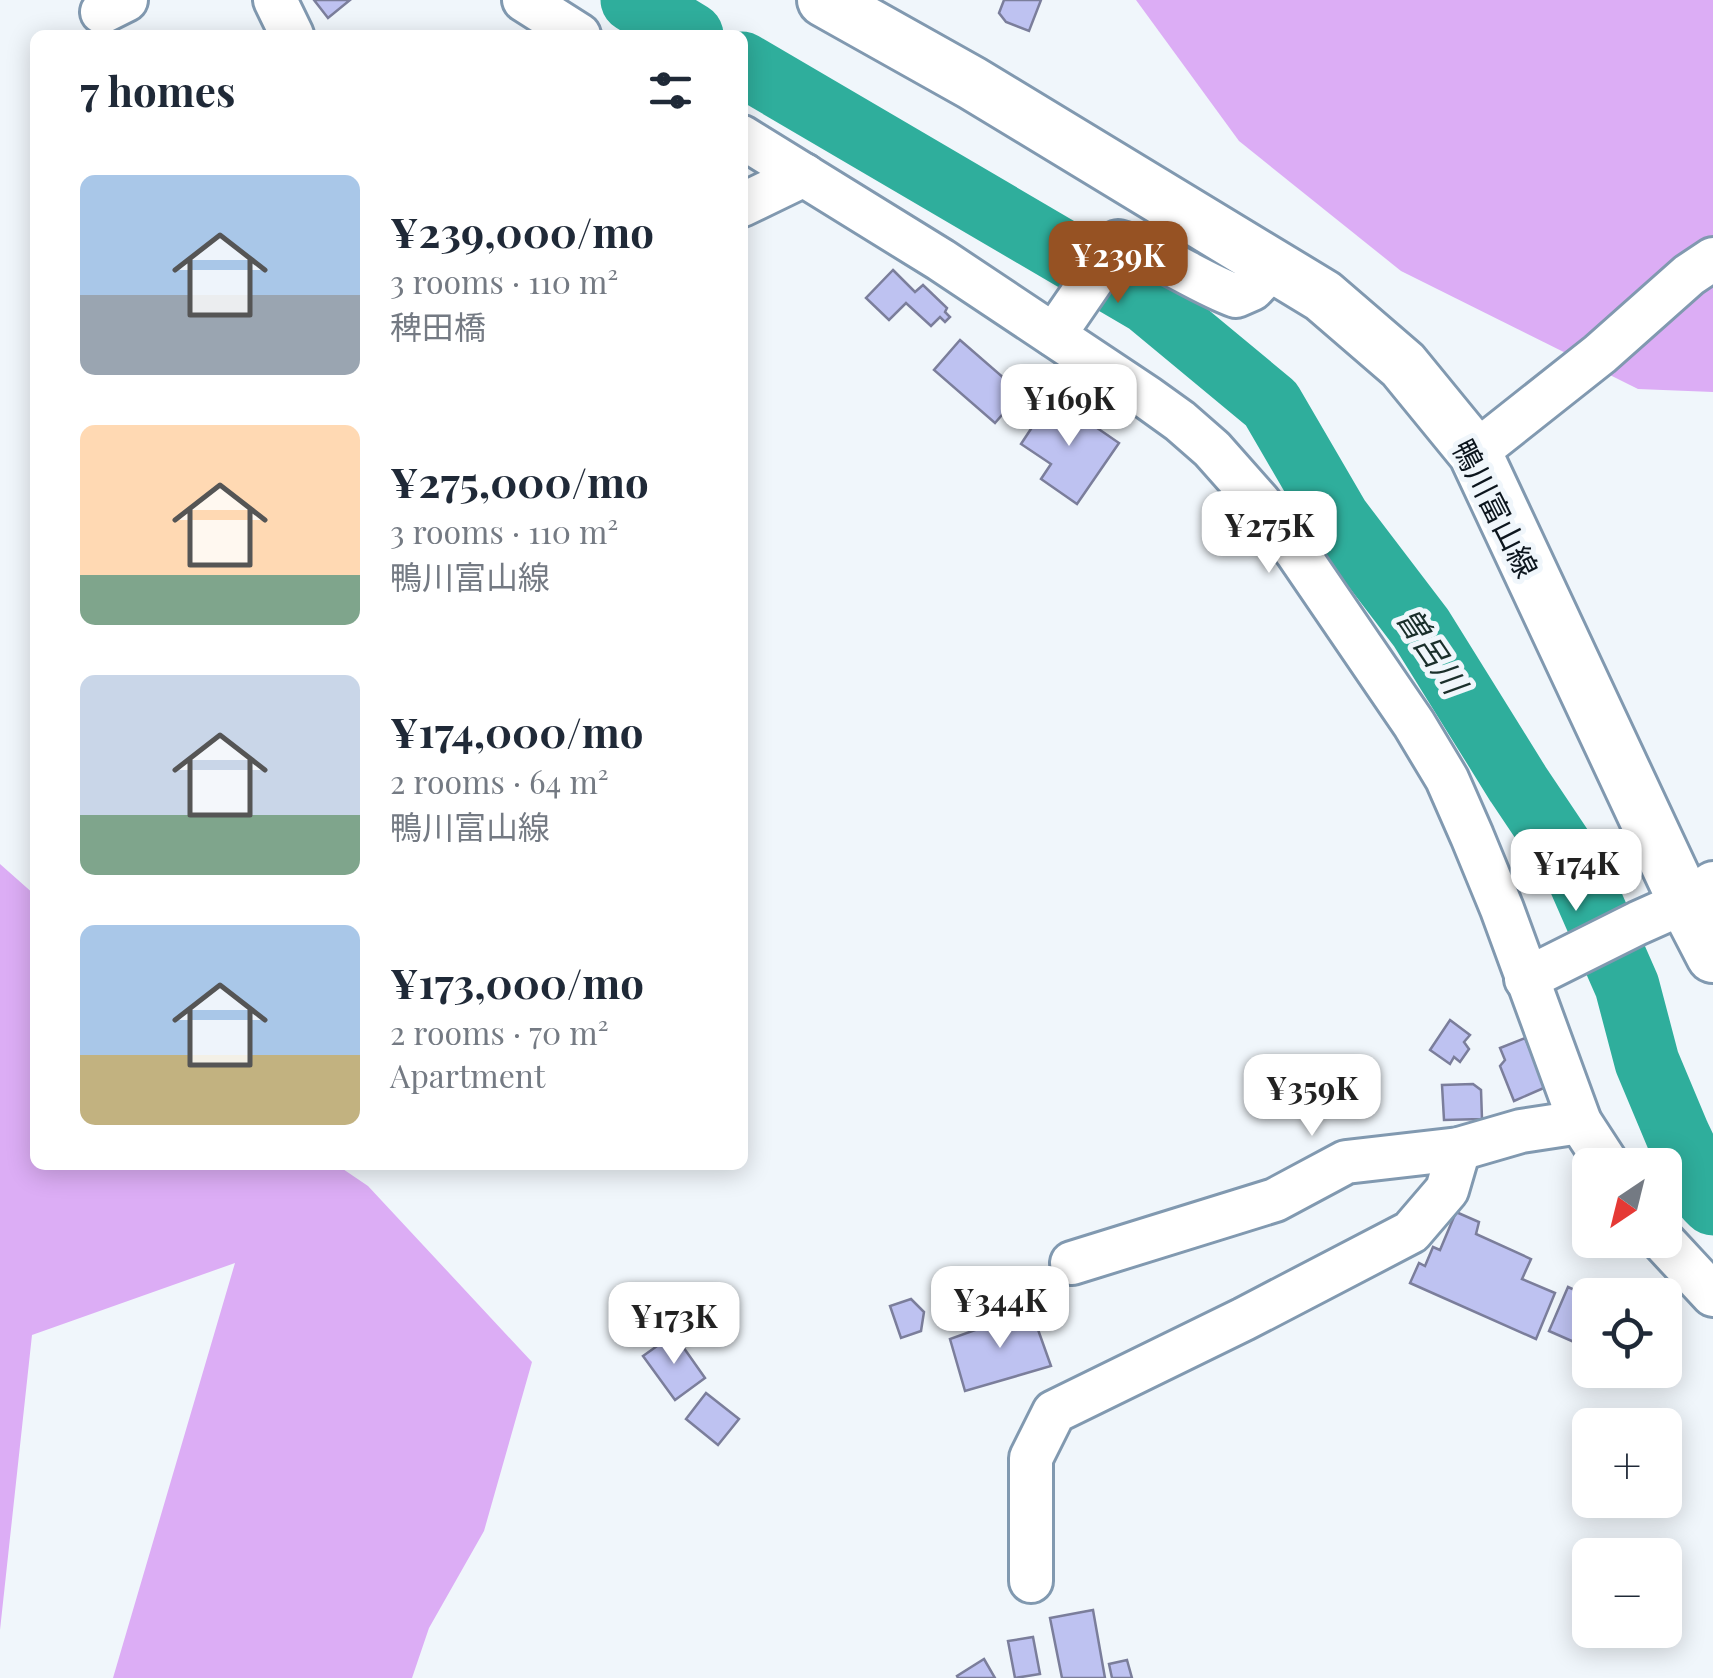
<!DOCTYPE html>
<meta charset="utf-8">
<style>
:root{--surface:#fff;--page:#f2f2f3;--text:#1f2937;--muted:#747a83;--accent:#965223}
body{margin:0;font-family:"Playfair Display","Noto Sans JP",serif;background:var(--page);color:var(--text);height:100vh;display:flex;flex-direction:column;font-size:38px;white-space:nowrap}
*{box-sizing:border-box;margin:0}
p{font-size:32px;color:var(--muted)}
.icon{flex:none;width:55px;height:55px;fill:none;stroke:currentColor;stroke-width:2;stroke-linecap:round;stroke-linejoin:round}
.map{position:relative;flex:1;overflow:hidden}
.sheet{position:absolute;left:30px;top:30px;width:718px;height:1140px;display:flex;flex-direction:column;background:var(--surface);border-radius:15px;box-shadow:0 5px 25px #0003}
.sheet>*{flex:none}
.needle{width:65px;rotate:215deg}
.fabs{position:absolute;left:1572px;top:1148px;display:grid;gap:20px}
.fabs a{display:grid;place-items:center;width:110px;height:110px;border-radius:15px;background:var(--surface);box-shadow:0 5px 25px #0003;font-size:50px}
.price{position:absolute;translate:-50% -85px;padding:0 22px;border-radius:20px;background:#fff;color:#222;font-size:32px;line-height:65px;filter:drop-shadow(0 2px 5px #0008)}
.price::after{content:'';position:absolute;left:50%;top:60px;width:30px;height:22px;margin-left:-15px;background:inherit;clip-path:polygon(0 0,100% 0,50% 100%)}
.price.selected{background:var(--accent);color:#fff}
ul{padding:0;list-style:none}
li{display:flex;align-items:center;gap:30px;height:250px;padding:0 50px}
li span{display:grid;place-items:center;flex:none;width:280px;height:200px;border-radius:15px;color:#555}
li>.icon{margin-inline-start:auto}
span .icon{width:120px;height:120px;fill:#fffc;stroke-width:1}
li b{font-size:42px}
h2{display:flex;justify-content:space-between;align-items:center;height:120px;padding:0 50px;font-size:42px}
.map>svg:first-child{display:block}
.forest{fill:#dcadf5}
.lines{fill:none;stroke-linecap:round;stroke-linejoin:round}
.river{stroke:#2fae9c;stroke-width:65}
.building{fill:#bec2f1;stroke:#7b7e9b;stroke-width:2.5}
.minor-casing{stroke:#8199b0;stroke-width:48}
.major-casing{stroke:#8199b0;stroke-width:58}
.minor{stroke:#fff;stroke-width:42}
.major{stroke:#fff;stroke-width:52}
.labels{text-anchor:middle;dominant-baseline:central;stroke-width:10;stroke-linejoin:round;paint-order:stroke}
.street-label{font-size:30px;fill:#0c151d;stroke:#f0f6fb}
.water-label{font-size:32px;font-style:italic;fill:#1a2f2b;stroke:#f0f6fb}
</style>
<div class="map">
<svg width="1713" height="1678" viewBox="0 0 1713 1678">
<rect width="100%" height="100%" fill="#f0f6fb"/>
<g class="forest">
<path d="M1136,0h577v392l-75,-3 -237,-118 -162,-130z"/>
<path d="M0,864l35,31v270h302l31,21 164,176 -48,169 -55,97 -17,50h-299l122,-415 -203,72 -32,295z"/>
</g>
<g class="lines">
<g class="river">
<path d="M633,0l58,35"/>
<path d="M742,64l406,238 123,102 67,115 83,109 97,156 59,88 50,114 20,76 31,74 30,62 5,5"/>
</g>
</g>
<g class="building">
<path d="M314,0h36l-22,18z"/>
<path d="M1004,0h37l-12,31 -23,-9 -7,-9z"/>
<path d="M893,270l22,22 8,-7 24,23 -2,4 5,5 -5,5 -5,-5 -9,9 -25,-23 -17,17 -23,-22z"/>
<path d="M960,340l61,53 -26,30 -61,-53z"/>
<path d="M1052,397l67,46 -42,61 -36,-25 10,-15 -30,-20z"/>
<path d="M1450,1020l20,15 -6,7 5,7 -9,13 -6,-5 -4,7 -20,-14z"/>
<path d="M1525,1038l21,49 -32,14 -14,-35 5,-6 -5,-12z"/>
<path d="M1473,1084l8,6 1,29 -38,1 -2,-35z"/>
<path d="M1456,1212l23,10 -3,12 55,25 -9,20 33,14 -19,46 -126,-56 9,-20 6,3 8,-19 7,3z"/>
<path d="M1568,1287l22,10v52l-41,-18z"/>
<path d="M911,1299l13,13 -3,19 -20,7 -11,-32z"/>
<path d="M1031,1310l20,56 -86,25 -15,-52z"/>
<path d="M674,1334l31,44 -30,22 -32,-44z"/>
<path d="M706,1393l33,26 -21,26 -32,-26z"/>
<path d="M1093,1610l12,68h-43l-12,-60z"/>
<path d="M1033,1637l7,37 -25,4 -7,-37z"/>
<path d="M984,1659l11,19h-37l-1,-2z"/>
<path d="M1127,1660l5,18h-20l-3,-14z"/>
</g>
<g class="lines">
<g class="minor-casing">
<g id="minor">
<path d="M275,0l17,35"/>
<path d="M524,0l55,35"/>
<path d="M102,12l24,-12"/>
<path d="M742,137l199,123 207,138 32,23 32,28 47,53 37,49 118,173 33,55 25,57 30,73 78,213 28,43"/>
<path d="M742,205l62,-30"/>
<path d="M1054,335l64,-93c42,11 77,39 118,54l16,-7 21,-22"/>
<path d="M1475,453l125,-99 89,-79 24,-16"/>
<path d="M1526,979l112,-56 47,-21 28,-19"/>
<path d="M1662,1240l51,55"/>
<path d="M1072,1263l203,-63 71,-38 113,-13 62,-18 59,-9"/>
<path d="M1031,1581v-123l23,-46 190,-93 167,-87 36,-42 12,-41"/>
</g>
</g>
<g class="major-casing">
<path id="major" d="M824,0l148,83 351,213 80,69 72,88 210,449 28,54"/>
</g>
<use href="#minor" class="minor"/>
<use href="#major" class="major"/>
</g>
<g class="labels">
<g class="street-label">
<text transform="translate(1496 508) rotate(63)">鴨川富山線</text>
</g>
<g class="water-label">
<text transform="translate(1433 649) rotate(56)">曽呂川</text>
</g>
</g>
</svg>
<div class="fabs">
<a><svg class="needle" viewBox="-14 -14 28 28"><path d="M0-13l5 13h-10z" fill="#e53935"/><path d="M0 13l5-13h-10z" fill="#747a83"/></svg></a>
<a><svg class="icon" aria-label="locate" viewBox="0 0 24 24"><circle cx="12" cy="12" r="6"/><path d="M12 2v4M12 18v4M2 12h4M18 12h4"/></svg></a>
<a>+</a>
<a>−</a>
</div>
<b class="price selected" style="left:1118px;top:306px">¥239K</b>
<b class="price" style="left:1069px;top:449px">¥169K</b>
<b class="price" style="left:1269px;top:576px">¥275K</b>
<b class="price" style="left:1576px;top:914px">¥174K</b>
<b class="price" style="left:1312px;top:1139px">¥359K</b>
<b class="price" style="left:1000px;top:1351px">¥344K</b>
<b class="price" style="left:674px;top:1367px">¥173K</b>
<section class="sheet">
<h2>7 homes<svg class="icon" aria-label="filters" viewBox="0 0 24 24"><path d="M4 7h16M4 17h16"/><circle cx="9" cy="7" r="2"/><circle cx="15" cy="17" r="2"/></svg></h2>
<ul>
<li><span style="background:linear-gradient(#a9c7e8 60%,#9aa5b1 0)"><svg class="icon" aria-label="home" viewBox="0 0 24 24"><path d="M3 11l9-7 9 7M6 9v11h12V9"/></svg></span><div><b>¥239,000/mo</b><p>3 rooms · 110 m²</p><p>稗田橋</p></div></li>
<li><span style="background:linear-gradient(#ffd9b3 75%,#7fa58c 0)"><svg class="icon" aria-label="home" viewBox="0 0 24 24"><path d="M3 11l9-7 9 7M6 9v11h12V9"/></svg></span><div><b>¥275,000/mo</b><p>3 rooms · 110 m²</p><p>鴨川富山線</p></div></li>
<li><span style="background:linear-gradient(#c9d6e8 70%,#7fa58c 0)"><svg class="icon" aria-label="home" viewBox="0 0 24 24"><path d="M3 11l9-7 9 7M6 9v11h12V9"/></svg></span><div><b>¥174,000/mo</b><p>2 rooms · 64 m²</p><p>鴨川富山線</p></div></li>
<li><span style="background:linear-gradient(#a9c7e8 65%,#c2b280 0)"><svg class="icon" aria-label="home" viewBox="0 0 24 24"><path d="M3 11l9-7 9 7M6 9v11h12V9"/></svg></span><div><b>¥173,000/mo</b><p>2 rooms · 70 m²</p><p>Apartment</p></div></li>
</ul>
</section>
</div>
